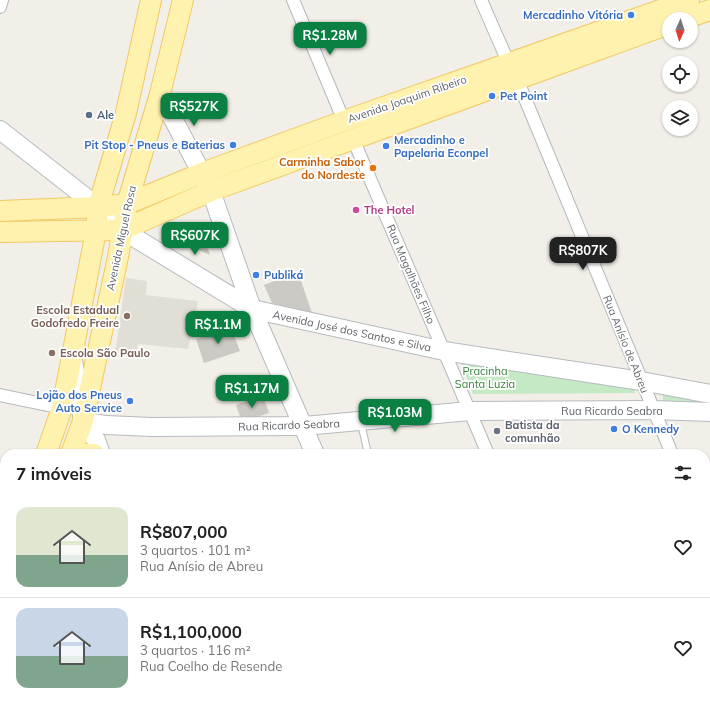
<!DOCTYPE html>
<html lang="pt">
<meta charset="utf-8">
<style>
:root{--surface:#fff;--page:#f2f2f2;--text:#222;--muted:#767676;--line:#e0e0e0;--accent:#0b8043}
body{margin:0;font-family:Mulish,sans-serif;background:var(--page);color:var(--text);height:100vh;display:flex;flex-direction:column;font-size:15px;white-space:nowrap}
*{box-sizing:border-box;margin:0}
p{font-size:13px;color:var(--muted)}
.icon{flex:none;width:22px;height:22px;fill:none;stroke:currentColor;stroke-width:2;stroke-linecap:round;stroke-linejoin:round}
.map{position:relative;flex:1;overflow:hidden}
.details{position:absolute;left:0px;top:449px;width:710px;height:256px;display:flex;flex-direction:column;background:var(--surface);border-radius:16px 16px 0 0;box-shadow:0 1px 3px #0004}
.details>*{flex:none}
.needle{width:26px;rotate:183deg}
.fabs{position:absolute;left:662px;top:12px;display:grid;gap:8px}
.fabs a{display:grid;place-items:center;width:36px;height:36px;border-radius:50%;background:var(--surface);box-shadow:0 1px 3px #0004;font-size:20px}
.price{position:absolute;translate:-50% -34px;padding:0 9px;border-radius:8px;background:var(--accent);color:#fff;font-size:13px;line-height:26px;filter:drop-shadow(0 1px 2px #0008)}
.price::after{content:'';position:absolute;left:50%;top:24px;width:12px;height:9px;margin-left:-6px;background:inherit;clip-path:polygon(0 0,100% 0,50% 100%)}
.price.current{background:#222;color:#fff}
ul{padding:0;list-style:none}
li{display:flex;align-items:center;gap:12px;height:100px;padding:0 16px}
li+li{border-top:1px solid var(--line)}
li span{display:grid;place-items:center;flex:none;width:112px;height:80px;border-radius:12px;color:#555}
li>.icon{margin-inline-start:auto}
span .icon{width:48px;height:48px;fill:#fffc;stroke-width:1}
li b{font-size:17px}
h2{display:flex;justify-content:space-between;align-items:center;height:48px;padding:0 16px;font-size:17px}
.map>svg:first-child{display:block}
.education{fill:#e1ded6}
.green{fill:#c5e8c5}
.building{fill:#cccac5}
.lines{fill:none;stroke-linecap:round;stroke-linejoin:round}
.lane-casing{stroke:#b5b8bc;stroke-width:8}
.street-casing{stroke:#b5b8bc;stroke-width:14}
.secondary-casing{stroke:#b6babf;stroke-width:20}
.primary-casing{stroke:#f2c960;stroke-width:22}
.lane{stroke:#fff;stroke-width:6}
.street{stroke:#fff;stroke-width:12}
.secondary{stroke:#fff;stroke-width:18}
.primary{stroke:#fff2af;stroke-width:20}
.shop-dot{fill:#3f7fe0;stroke:#fff;stroke-width:1.5}
.service-dot{fill:#5c6f8a;stroke:#fff;stroke-width:1.5}
.food-dot{fill:#e8710a;stroke:#fff;stroke-width:1.5}
.hotel-dot{fill:#d1479c;stroke:#fff;stroke-width:1.5}
.education-dot{fill:#8d6e63;stroke:#fff;stroke-width:1.5}
.worship-dot{fill:#6b7280;stroke:#fff;stroke-width:1.5}
.labels{text-anchor:middle;dominant-baseline:central;stroke-width:3.5;stroke-linejoin:round;paint-order:stroke}
.shop-label{font-size:11px;font-weight:bold;fill:#366cbe;stroke:#fff;text-anchor:start}
.street-label{font-size:11px;fill:#5f6368;stroke:#fff}
.service-label{font-size:11px;font-weight:bold;fill:#4e5e75;stroke:#fff;text-anchor:start}
.food-label{font-size:11px;font-weight:bold;fill:#c56008;stroke:#fff;text-anchor:end}
.hotel-label{font-size:11px;font-weight:bold;fill:#b23c85;stroke:#fff;text-anchor:start}
.education-label{font-size:11px;font-weight:bold;fill:#785e54;stroke:#fff;text-anchor:end}
.park-label{font-size:11px;fill:#348238;stroke:#fff}
.worship-label{font-size:11px;font-weight:bold;fill:#5b616d;stroke:#fff;text-anchor:start}
</style>
<div class="map">
<svg width="710" height="705" viewBox="0 0 710 705">
<rect width="100%" height="100%" fill="#f1efe8"/>
<path class="education" d="M126,278l21,3 -1,14 52,6 -10,48 -50,-5 -2,12 -21,-2z"/>
<g class="green">
<path d="M458,355l175,30 2,8 -162,1z"/>
<path d="M663,394l47,6v8l-47,-3z"/>
</g>
<g class="building">
<path d="M200,229l10,26 -36,-16z"/>
<path d="M298,272l14,41 -40,-10 -8,-18z"/>
<path d="M231,328l9,23 -36,12 -8,-24z"/>
<path d="M263,396l6,17 -27,9 -6,-17z"/>
</g>
<g class="lines">
<g class="lane-casing">
<path id="lane" d="M361,423l7,31"/>
</g>
<g class="street-casing">
<g id="street">
<path d="M293,0l51,121"/>
<path d="M481,0l28,64"/>
<path d="M0,7l2,-7"/>
<path d="M517,79l155,375"/>
<path d="M353,139l135,315"/>
<path d="M0,395l62,13"/>
<path d="M705,531l5,12"/>
<path d="M705,562l5,-2"/>
<path d="M591,700l2,5"/>
<path d="M379,705l13,-5"/>
</g>
</g>
<g class="secondary-casing">
<g id="secondary">
<path d="M160,94l51,97 41,118 63,145"/>
<path d="M0,130l98,77 24,23 130,79 192,42 197,30 69,13"/>
<path d="M73,361l10,60 13,19 5,14"/>
<path d="M83,421l23,4 46,2 152,-1 166,-15 184,-1 56,2"/>
<path d="M200,700l2,5"/>
<path d="M410,700l2,5"/>
</g>
</g>
<g class="primary-casing">
<g id="primary">
<path d="M684,19l26,-9"/>
<path d="M0,211l98,-4 29,-3 75,-31 142,-52 345,-121"/>
<path d="M0,232l122,-2 89,-39 458,-167"/>
<path d="M46,454l16,-46 34,-177 2,-24 28,-94 25,-113"/>
<path d="M71,454l12,-33 35,-164 9,-53 33,-110 23,-94"/>
<path d="M80,454h14"/>
<path d="M0,527l5,-5"/>
<path d="M0,554l5,-5"/>
</g>
</g>
<use href="#lane" class="lane"/>
<use href="#street" class="street"/>
<use href="#secondary" class="secondary"/>
<use href="#primary" class="primary"/>
</g>
<g class="shop-dot">
<circle cx="631" cy="15" r="4"/>
<circle cx="492" cy="96" r="4"/>
<circle cx="233" cy="145" r="4"/>
<circle cx="386" cy="146" r="4"/>
<circle cx="256" cy="275" r="4"/>
<circle cx="130" cy="401" r="4"/>
<circle cx="614" cy="429" r="4"/>
</g>
<circle class="service-dot" cx="89" cy="115" r="4"/>
<circle class="food-dot" cx="373" cy="168" r="4"/>
<circle class="hotel-dot" cx="356" cy="210" r="4"/>
<g class="education-dot">
<circle cx="127" cy="316" r="4"/>
<circle cx="52" cy="353" r="4"/>
</g>
<circle class="worship-dot" cx="497" cy="431" r="4"/>
<g class="labels">
<g class="shop-label">
<text x="623" y="15" text-anchor="end">Mercadinho Vitória</text>
<text x="500" y="96">Pet Point</text>
<text x="394" y="140">Mercadinho e<tspan x="394" dy="13">Papelaria Econpel</tspan></text>
<text x="225" y="145" text-anchor="end">Pit Stop - Pneus e Baterias</text>
<text x="264" y="275">Publiká</text>
<text x="122" y="395" text-anchor="end">Lojão dos Pneus<tspan x="122" dy="13">Auto Service</tspan></text>
<text x="622" y="429">O Kennedy</text>
</g>
<g class="street-label">
<text transform="translate(407 99) rotate(-19)">Avenida Joaquim Ribeiro</text>
<text transform="translate(121 238) rotate(-78)">Avenida Miguel Rosa</text>
<text transform="translate(411 274) rotate(67)">Rua Magalhães Filho</text>
<text transform="translate(352 331) rotate(12)">Avenida José dos Santos e Silva</text>
<text transform="translate(626 344) rotate(68)">Rua Anísio de Abreu</text>
<text x="612" y="411">Rua Ricardo Seabra</text>
<text transform="translate(289 425) rotate(-2)">Rua Ricardo Seabra</text>
</g>
<g class="service-label">
<text x="97" y="115">Ale</text>
</g>
<g class="food-label">
<text x="365" y="162">Carminha Sabor<tspan x="365" dy="13">do Nordeste</tspan></text>
</g>
<g class="hotel-label">
<text x="364" y="210">The Hotel</text>
</g>
<g class="education-label">
<text x="119" y="310">Escola Estadual<tspan x="119" dy="13">Godofredo Freire</tspan></text>
<text x="60" y="353" text-anchor="start">Escola São Paulo</text>
</g>
<g class="park-label">
<text x="485" y="371">Pracinha<tspan x="485" dy="13">Santa Luzia</tspan></text>
</g>
<g class="worship-label">
<text x="505" y="425">Batista da<tspan x="505" dy="13">comunhão</tspan></text>
</g>
</g>
</svg>
<div class="fabs">
<a><svg class="needle" viewBox="-14 -14 28 28"><path d="M0-13l5 13h-10z" fill="#e53935"/><path d="M0 13l5-13h-10z" fill="#767676"/></svg></a>
<a><svg class="icon" aria-label="locate" viewBox="0 0 24 24"><circle cx="12" cy="12" r="6"/><path d="M12 2v4M12 18v4M2 12h4M18 12h4"/></svg></a>
<a><svg class="icon" aria-label="layers" viewBox="0 0 24 24"><path d="M12 4l9 5-9 5-9-5zM3 14l9 5 9-5"/></svg></a>
</div>
<b class="price" style="left:330px;top:56px">R$1.28M</b>
<b class="price" style="left:194px;top:127px">R$527K</b>
<b class="price" style="left:195px;top:256px">R$607K</b>
<b class="price current" style="left:583px;top:271px">R$807K</b>
<b class="price" style="left:218px;top:345px">R$1.1M</b>
<b class="price" style="left:252px;top:409px">R$1.17M</b>
<b class="price" style="left:395px;top:433px">R$1.03M</b>
<section class="details">
<h2>7 imóveis<svg class="icon" aria-label="filters" viewBox="0 0 24 24"><path d="M4 7h16M4 17h16"/><circle cx="9" cy="7" r="2"/><circle cx="15" cy="17" r="2"/></svg></h2>
<ul>
<li><span style="background:linear-gradient(#dfe7d0 60%,#7fa58c 0)"><svg class="icon" aria-label="home" viewBox="0 0 24 24"><path d="M3 11l9-7 9 7M6 9v11h12V9"/></svg></span><div><b>R$807,000</b><p>3 quartos · 101 m²</p><p>Rua Anísio de Abreu</p></div><svg class="icon" aria-label="heart" viewBox="0 0 24 24"><path d="M12 20l-8-8c-3-5 5-10 8-4 3-6 11-1 8 4z"/></svg></li>
<li><span style="background:linear-gradient(#c9d6e8 60%,#7fa58c 0)"><svg class="icon" aria-label="home" viewBox="0 0 24 24"><path d="M3 11l9-7 9 7M6 9v11h12V9"/></svg></span><div><b>R$1,100,000</b><p>3 quartos · 116 m²</p><p>Rua Coelho de Resende</p></div><svg class="icon" aria-label="heart" viewBox="0 0 24 24"><path d="M12 20l-8-8c-3-5 5-10 8-4 3-6 11-1 8 4z"/></svg></li>
</ul>
</section>
</div>
